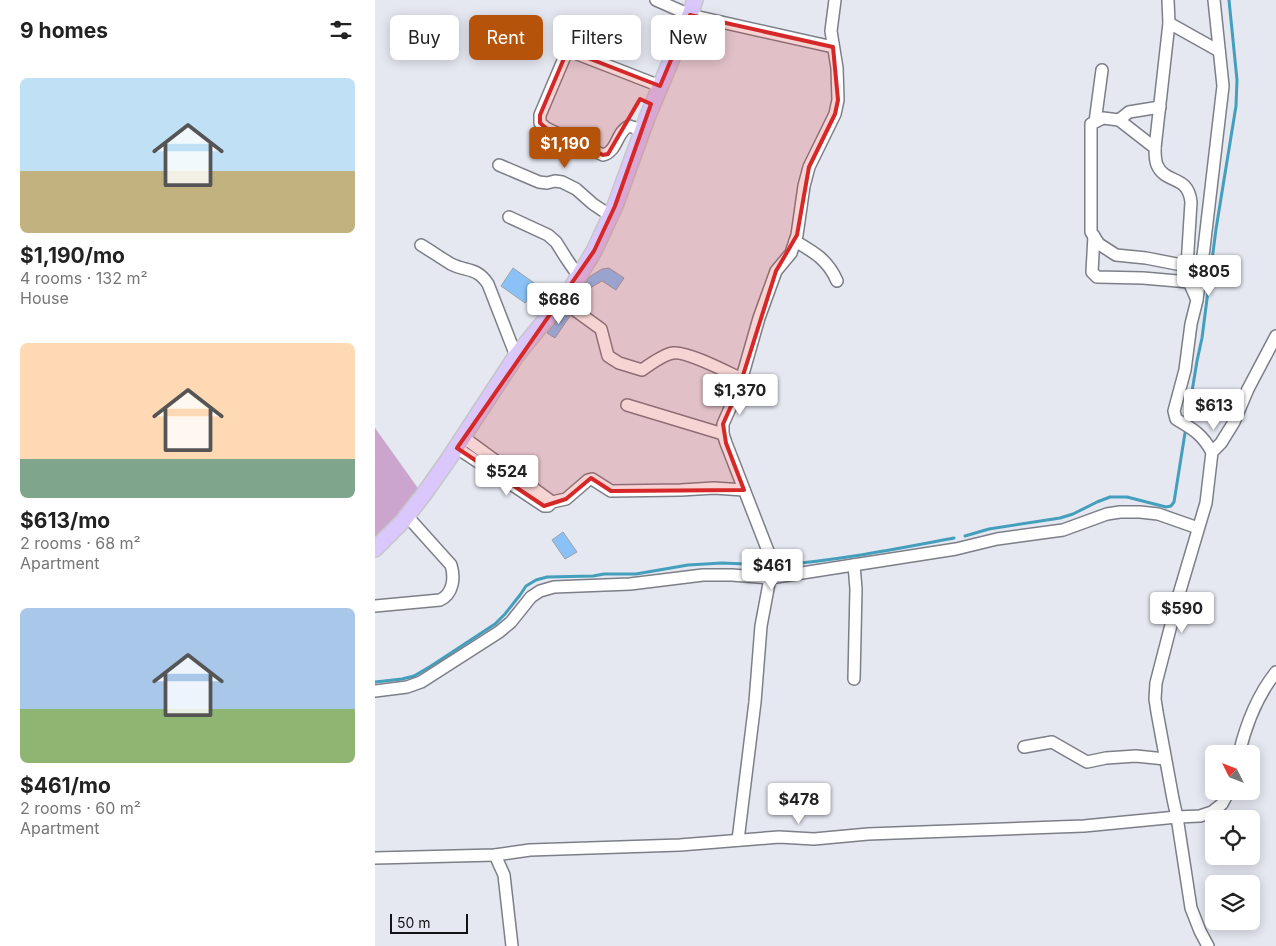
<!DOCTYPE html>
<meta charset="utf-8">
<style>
:root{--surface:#fff;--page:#f2f2f2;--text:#222;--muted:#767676;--accent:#b45309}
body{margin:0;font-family:Inter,sans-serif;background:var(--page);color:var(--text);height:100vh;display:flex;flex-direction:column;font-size:19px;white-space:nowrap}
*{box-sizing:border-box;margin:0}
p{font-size:16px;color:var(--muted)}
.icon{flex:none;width:28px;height:28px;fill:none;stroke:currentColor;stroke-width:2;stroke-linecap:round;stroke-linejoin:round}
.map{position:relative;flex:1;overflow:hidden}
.drawer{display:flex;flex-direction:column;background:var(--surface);width:375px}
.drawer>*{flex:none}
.hud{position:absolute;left:15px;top:15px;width:475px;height:45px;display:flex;gap:10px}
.needle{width:32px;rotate:312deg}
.controls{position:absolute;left:830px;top:745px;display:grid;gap:10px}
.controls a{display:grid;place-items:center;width:55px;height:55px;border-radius:8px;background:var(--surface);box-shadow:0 2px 12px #0003;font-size:25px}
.scale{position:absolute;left:15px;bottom:12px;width:78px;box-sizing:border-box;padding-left:5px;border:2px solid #121316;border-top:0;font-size:14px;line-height:18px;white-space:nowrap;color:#121316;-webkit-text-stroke:4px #e5e7f1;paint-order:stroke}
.price{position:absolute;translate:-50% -42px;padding:0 11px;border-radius:5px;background:#fff;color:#222;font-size:16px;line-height:32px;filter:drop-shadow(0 1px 2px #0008)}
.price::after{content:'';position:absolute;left:50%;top:30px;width:15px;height:11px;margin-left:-8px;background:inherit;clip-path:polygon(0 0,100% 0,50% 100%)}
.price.on{background:var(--accent);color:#fff}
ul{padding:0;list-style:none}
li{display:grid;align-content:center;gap:10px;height:265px;padding:0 20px}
li span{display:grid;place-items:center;height:155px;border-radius:8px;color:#555}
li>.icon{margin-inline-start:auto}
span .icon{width:90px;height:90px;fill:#fffc;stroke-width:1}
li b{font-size:21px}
h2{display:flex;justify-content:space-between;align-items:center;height:60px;padding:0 20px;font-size:21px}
.pill{padding:0 18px;border-radius:8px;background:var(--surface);box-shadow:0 2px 12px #0003;font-size:18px;line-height:45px}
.pill.on{background:var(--accent);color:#fff}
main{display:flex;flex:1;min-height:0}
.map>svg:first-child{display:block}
.green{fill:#cca5ce}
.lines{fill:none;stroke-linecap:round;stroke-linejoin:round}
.stream{stroke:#449fbd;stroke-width:3}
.building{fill:#8ac2f7;stroke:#9ba2a9}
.minor-casing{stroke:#7d7f88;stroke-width:14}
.major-casing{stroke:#c6c6c7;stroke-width:18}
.minor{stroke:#fff;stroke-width:11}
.major{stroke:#dac8fd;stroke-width:15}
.marked{fill:#d62828;fill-opacity:0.2;stroke:#d62828;stroke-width:4;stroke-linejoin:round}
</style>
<main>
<section class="drawer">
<h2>9 homes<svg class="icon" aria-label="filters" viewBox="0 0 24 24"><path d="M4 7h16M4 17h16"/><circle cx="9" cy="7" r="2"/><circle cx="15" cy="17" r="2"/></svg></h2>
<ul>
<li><span style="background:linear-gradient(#bfe0f5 60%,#c2b280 0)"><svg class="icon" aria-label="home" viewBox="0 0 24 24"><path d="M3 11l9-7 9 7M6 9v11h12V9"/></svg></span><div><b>$1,190/mo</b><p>4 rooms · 132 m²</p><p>House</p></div></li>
<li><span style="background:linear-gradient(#ffd9b3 75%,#7fa58c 0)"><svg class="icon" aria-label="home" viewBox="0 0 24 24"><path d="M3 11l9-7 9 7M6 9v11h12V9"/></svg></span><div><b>$613/mo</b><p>2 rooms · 68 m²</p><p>Apartment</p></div></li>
<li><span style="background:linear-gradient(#a9c7e8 65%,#8fb573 0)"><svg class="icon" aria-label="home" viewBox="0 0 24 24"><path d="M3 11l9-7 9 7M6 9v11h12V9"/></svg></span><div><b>$461/mo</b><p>2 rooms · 60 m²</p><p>Apartment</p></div></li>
</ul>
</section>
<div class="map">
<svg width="901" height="946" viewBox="0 0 901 946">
<rect width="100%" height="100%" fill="#e5e7f1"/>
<path class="green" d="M0,428l45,63 -35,40 -10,9z"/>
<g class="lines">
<g class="stream">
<path d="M813,416l9,-55 5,-23 14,-109 20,-123 1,-26 -8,-80"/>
<path d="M590,536l24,-7 71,-11 13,-4 24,-12 13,-5h17l39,10 5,-1 3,-4 11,-69"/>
<path d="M402,565c59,-4 118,-16 177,-27"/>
<path d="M0,682l27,-3 12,-3 17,-10 64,-42 10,-10 15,-19 6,-9 10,-6 11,-3 46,-1 11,-2h32l52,-9 34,-2 45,2"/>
</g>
</g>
<g class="building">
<path d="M138,268l24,17 -3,5 4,3 -5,8 -4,-3 -4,5 -24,-17z"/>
<path d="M234,268l15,10 -8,12 -14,-9 -19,11 -1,-3 7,-12 13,-8z"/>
<path d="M189,312l6,4 -15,22 -8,-5z"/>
<path d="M188,532l14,20 -12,7 -13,-19z"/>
</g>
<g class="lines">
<g class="minor-casing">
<g id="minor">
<path d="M281,0l34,15 143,32"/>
<path d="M794,23l50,28"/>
<path d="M744,120l10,-8 31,-5"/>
<path d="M720,122l7,-52"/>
<path d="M267,130l-13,-4c-13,6 -11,25 -26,29l-57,-27 -6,-5v-8l25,-59 4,-4 6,1 85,33"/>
<path d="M780,148l14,-125 -1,-23"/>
<path d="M124,165l40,17 8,1 8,-2 7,1 14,7 17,15 18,12"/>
<path d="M134,217l39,18 8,7 10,16 13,19"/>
<path d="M719,236l-2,36 5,5 46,1 46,4"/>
<path d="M420,241c19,11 33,19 42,40"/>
<path d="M46,245c10,6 20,13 30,19 16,8 26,3 37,20l28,72"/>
<path d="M812,266l-41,-8 -30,-3 -17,-11 -8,-12v-108l12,-6 16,2 36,28c0,6 0,12 2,17 9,20 31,9 34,37l-4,64 2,16 8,18 -6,24 -6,46 -11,41 2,8c17,10 26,15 36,33"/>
<path d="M822,299l7,-51 19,-162 -9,-86"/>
<path d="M186,300l40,29 7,27 11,7 23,7c7,-5 22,-16 31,-17 14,-2 54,19 69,26"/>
<path d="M252,405l96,29"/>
<path d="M88,437l89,65 14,-3 22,-19 4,-1 19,12 70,-1 33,-2 30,2"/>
<path d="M82,448l87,58h4l4,-4"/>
<path d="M0,606l65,-6c13,-6 15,-22 11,-35l-44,-49"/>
<path d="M479,679l2,-90 -2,-24"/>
<path d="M0,691l32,-4 14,-5 78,-50 12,-10 20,-25 9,-6 14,-4 76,-3 73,-9h29l38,3 186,-29 41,-10 66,-9 44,-16 13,-2h20l18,2 40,14"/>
<path d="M649,747l28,-5 35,20 19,-4 30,-2 29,3"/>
<path d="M864,754c7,-30 18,-58 37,-82"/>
<path d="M363,840l17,-138 6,-76 9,-48v-9l-2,-18 -42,-108 -3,-9v-10l16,-36 20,-70 17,-47 15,-18 6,-18 7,-49 5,-19 26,-53 3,-14 -1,-32 -6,-37 4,-31"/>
<path d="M120,855l9,20 8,71"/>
<path d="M0,858l120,-3 35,-5 150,-5 99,-8 35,2 54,-5 216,-8 93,-9 23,-1 12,-4 10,-8 7,-13"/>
<path d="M833,946l-8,-15 -9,-23 -14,-91 -4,-18 -16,-87 -2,-13 1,-16 23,-89 27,-91 6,-51 9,-9 13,-21 14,-33 28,-53"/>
</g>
</g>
<g class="major-casing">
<path id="major" d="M0,549l28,-28 21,-27 24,-34 68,-104 56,-69 13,-21 9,-15 21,-45 32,-88 43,-103 5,-15"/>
</g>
<use href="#minor" class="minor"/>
<use href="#major" class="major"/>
</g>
<path class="marked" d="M315,15l143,32 5,53 -3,14 -26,53 -12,68 -21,36 -37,117 -16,36 3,19 18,47 -133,1 -20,-13 -25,21 -22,7 -87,-58 137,-197 21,-45 36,-102 -11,-5 -32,55 -5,1 -57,-27 -6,-5v-8l25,-59 10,-3 85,33z"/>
</svg>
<div class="controls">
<a><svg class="needle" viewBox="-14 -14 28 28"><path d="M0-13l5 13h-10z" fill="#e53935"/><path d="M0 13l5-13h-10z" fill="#767676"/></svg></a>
<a><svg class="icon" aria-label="locate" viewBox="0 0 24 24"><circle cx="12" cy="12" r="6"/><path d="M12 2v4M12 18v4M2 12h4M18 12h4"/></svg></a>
<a><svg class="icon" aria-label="layers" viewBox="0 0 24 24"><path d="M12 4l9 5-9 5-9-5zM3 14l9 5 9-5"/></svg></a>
</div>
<div class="scale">50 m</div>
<b class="price on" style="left:190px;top:169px">$1,190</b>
<b class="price" style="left:834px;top:297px">$805</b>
<b class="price" style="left:184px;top:325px">$686</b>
<b class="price" style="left:365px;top:416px">$1,370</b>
<b class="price" style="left:839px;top:431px">$613</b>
<b class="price" style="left:132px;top:497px">$524</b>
<b class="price" style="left:397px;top:591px">$461</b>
<b class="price" style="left:807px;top:634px">$590</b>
<b class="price" style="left:424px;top:825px">$478</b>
<div class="hud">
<a class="pill">Buy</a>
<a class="pill on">Rent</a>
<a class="pill">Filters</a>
<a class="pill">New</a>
</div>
</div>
</main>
